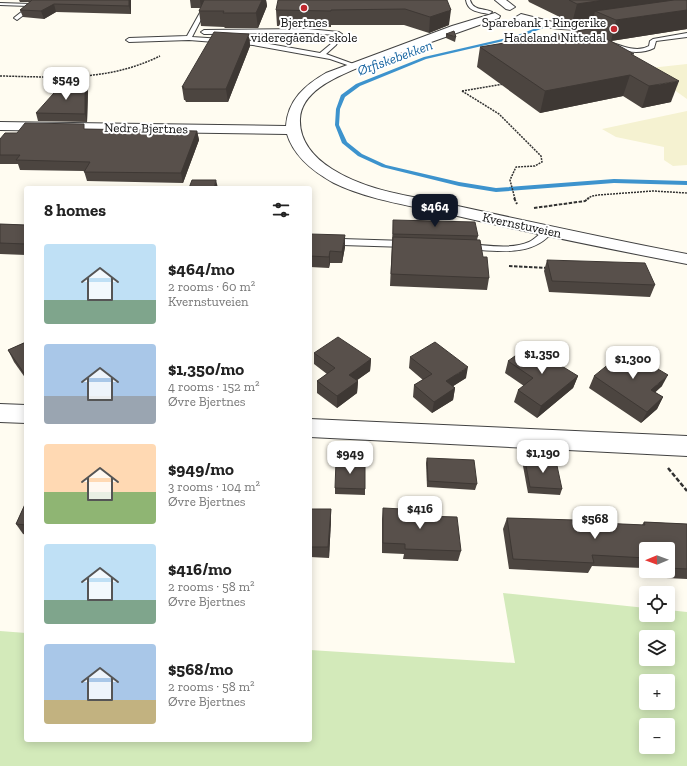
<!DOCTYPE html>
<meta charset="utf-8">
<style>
:root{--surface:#fff;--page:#f2f2f2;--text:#222;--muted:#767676;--accent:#111827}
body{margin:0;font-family:"Zilla Slab",serif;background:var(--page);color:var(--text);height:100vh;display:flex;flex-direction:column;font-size:15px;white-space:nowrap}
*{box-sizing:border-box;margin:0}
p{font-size:13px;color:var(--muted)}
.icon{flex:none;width:22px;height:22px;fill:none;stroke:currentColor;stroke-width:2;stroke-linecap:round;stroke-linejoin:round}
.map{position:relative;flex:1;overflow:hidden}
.side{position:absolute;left:24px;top:186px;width:288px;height:556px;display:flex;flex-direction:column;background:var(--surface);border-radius:4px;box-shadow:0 2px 10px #0003}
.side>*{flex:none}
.needle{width:26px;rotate:269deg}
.buttons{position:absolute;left:639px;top:542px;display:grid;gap:8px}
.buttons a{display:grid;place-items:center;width:36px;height:36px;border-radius:4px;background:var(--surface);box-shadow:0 2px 10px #0003;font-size:20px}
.price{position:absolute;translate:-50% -34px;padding:0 9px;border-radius:8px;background:#fff;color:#222;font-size:13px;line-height:26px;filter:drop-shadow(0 1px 2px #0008)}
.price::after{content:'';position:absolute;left:50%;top:24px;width:12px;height:9px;margin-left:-6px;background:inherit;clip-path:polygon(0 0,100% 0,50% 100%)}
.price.active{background:var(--accent);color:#fff}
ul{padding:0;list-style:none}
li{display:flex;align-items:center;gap:12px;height:100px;padding:0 20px}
li span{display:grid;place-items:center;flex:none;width:112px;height:80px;border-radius:4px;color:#555}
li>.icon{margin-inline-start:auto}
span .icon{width:48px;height:48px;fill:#fffc;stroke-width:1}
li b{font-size:17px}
h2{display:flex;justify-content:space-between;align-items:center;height:48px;padding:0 20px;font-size:17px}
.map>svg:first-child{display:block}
.farmland{fill:#f5f2d1}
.green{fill:#d3eaba;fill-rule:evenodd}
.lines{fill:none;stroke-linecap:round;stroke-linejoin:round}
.stream{fill:#3d93cd;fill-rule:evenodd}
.service-casing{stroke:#424242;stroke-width:2}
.minor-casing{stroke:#424242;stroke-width:2}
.path-far2{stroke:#313131;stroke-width:1.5;stroke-dasharray:2 1;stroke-linecap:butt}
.path-far1{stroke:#313131;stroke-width:2;stroke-dasharray:3.5 1.5;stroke-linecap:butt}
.path{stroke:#313131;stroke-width:2.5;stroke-dasharray:4.5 2;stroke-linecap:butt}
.service{fill:#fff;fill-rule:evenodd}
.minor{fill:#fff;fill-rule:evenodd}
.wall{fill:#4c4540;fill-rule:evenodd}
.shaded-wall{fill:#3e3834}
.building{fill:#58504b;stroke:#3e3834}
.poi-dot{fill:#bf272e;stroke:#fff;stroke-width:1.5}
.labels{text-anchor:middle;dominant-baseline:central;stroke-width:4;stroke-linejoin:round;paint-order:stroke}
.far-poi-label{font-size:13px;fill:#0f0f0f;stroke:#fff}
.far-street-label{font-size:13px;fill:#0f0f0f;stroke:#fff}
.far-water-label{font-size:14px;font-style:italic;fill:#1865a1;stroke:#fff}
</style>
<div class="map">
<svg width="687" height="766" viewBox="0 0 687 766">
<rect width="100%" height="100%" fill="#fffcf1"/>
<g class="farmland">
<path d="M687,64v35l-31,-22 -6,-9z"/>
<path d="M687,111v54l-14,1 -9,-6v-13l-48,-10 -14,-8z"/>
</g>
<path class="green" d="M503,593l143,15v7h22v-5l19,2v154h-687v-135l26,2v107h284v-90l205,13zM646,637h22v22h-22zM646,681h22v22h-22zM646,725h22v22h-22z"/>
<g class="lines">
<path class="stream" d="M577,18l1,2 -24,4 -37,14 -91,21 -66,27 -15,11 -5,12 -1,16 8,17 15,12 24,11 73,17 37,6 118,-9 73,2v4l-73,-2 -118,9 -37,-6 -77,-19 -24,-11 -16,-13 -7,-18 1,-16 5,-14 15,-11 68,-27 91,-21 37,-14z"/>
<g class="service-casing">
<g id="service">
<path d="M207,0h4l-19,37 61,4 67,12 12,-10 4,-8 -28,-2 -104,1 -3,-2 3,-2 104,-1 31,3 3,2 -6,11 -10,9 33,12 -3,2 -26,-9 -77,-14 -64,-5 -60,2 -3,-2 3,-2 58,-2z"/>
<path d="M466,0h4c3,11 14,8 22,12l-3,2c-10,-2 -21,-2 -23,-14z"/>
<path d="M0,3l31,1 2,1v3l-16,12 -3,-2 1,-1 14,-11 -29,-1z"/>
<path d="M687,33v4l-31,4 -2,7c-13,7 -35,4 -47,-4l3,-2c12,4 27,11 39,4l1,-5 3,-2z"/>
<path d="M549,228l4,3c-17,23 -46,21 -73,19 -5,0 -13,1 -17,-3l4,-3c19,1 43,6 62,-2 7,-3 13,-12 20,-14z"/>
<path d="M310,238l96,3 4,3 -4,3 -96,-3z"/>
</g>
</g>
<g class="minor-casing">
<g id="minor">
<path d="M495,0h11l9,7 -5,3 -4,-1z"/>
<path d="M495,13l5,3 -1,2 -144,51c-21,9 -54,23 -55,50 -1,22 14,39 32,50 36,23 81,27 121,36 78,17 156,34 234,49v10c-78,-15 -156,-31 -234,-49 -39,-9 -82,-14 -119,-32 -20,-11 -40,-26 -47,-49l-287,-4v-8l286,4c2,-26 19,-41 40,-53l126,-47z"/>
<path d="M521,14l36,9 27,1 36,-4 5,3c-4,5 -12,4 -17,5 -34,4 -59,2 -91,-9l-1,-2z"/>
<path d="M0,404l26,1v18l-26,-1z"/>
<path d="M310,419l377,17v20l-377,-19z"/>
</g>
</g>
<g class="path-far2">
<path d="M0,76c57,1 107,6 160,-20"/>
<path d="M462,91l37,23 42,42 1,6 -7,4 -19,1 -6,13 5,19"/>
<path d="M462,91l42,-7"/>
<path d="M587,199l5,-3 6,-1 55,-4 34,2"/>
</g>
<g class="path-far1">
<path d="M514,198l3,6"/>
<path d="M534,208l51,-7 4,-3"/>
<path d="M509,266l39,2"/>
</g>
<path class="path" d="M668,468l19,23"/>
<use href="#service" class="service"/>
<use href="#minor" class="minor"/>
</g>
<g class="wall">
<path d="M19,0h112v14l-75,-2 -12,7 -21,-2 -3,-7 10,-8h-10z"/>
<path d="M190,0h76l1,6 -9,22h-33l-1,-1 -23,-1 -2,-15 2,-3h-10z"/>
<path d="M447,0l2,25 -20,8 -25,-8h-73v2l-54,-1 -1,-16z"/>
<path d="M528,0h159v29l-76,12 23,15 37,46 -29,6 -19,-12 -83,17 -63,-46 3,-20 110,-17 3,-10 -21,3 -43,-21z"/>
<path d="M249,34l1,12 -22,56h-42l-1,-2h-1l-2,-13z"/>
<path d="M446,34l10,3 -1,5 -9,-4z"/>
<path d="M88,91l-1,31 -49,-1 -2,-8z"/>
<path d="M86,129l111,2 2,9 -16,43 -96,-2 -3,-10 -64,-1 -2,-6h-18v-25l17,-6z"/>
<path d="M393,220l85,16 -1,4 12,38 -2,12 -97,-4z"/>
<path d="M0,224l26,1v30l-26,-1z"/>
<path d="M310,234l35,13 -3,16h-12l-1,5 -19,-1z"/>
<path d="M547,260l108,25 -5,12 -101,-5 -5,-21z"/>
<path d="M26,342v37l-12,-17 -6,-12z"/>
<path d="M314,353l57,6 -1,12 -13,9 1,1 -1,12 -20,15 -20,-15v-12l10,-7 -13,-10z"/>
<path d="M410,357l56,21 -13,8 2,2 -2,12 -21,13 -19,-16 1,-12 9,-5 -14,-12z"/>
<path d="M508,361l70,15 -5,12 -36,30 -23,-16 4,-12 6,-4 -19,-13z"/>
<path d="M594,376l68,10 -7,6 8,5 -6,12 -16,14 -52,-35z"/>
<path d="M427,458l50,26 -2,6 -48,-3 -1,-24z"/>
<path d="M525,460l37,29 -2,6 -32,-2 -5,-27z"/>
<path d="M365,462v33l-30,-1v-6z"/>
<path d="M26,502v33l-3,-1 -7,-10z"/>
<path d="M383,508l40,8 38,35 -3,10 -55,-2 1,-5 -22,-1v-34z"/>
<path d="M310,509h21v11l-2,38 -19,-1z"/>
<path d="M507,518l135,7 2,-3 43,2v55l-42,-2 -2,-9 -51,-2 -4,7 -79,-4 -6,-40zM646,549h22v22h-22z"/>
</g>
<g class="shaded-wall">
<path d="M129,0h2v14l-2,-8z"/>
<path d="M200,0h5l-4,8z"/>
<path d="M262,0h4l1,6 -9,22 -2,-15z"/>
<path d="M604,0h83l-92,11 -2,9 -21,3 5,-19z"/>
<path d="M54,4l2,8 -12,7 -3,-8z"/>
<path d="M451,10l-2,15 -20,8 1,-16z"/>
<path d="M687,10v19l-76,12 5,-21z"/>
<path d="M249,34l1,12 -22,56 -2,-13z"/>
<path d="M630,75l-7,21 -83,17 5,-22z"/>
<path d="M679,81l-8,21 -29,6 7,-22z"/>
<path d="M85,84l3,7 -1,31 -2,-8z"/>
<path d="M197,131l2,9 -16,43 -2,-10z"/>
<path d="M216,180l2,8h-4z"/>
<path d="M345,235v12l-3,16v-11z"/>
<path d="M330,251v12l-1,5v-11z"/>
<path d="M371,359l-1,12 -21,15v-11z"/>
<path d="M468,367l-2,11 -22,14 2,-11z"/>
<path d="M668,375l-6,11 -17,16 6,-12z"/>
<path d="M578,376l-5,12 -36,30 4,-12z"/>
<path d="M358,381l-1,12 -20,15v-12z"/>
<path d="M455,388l-2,12 -21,13 2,-11z"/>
<path d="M663,397l-6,12 -16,14 6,-11z"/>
<path d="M331,509v11l-2,38 -1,-11z"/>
</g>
<g class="building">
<path d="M32,0h97v6l-75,-2 -13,7 -21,-1 11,-9z"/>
<path d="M204,0h58l-6,13h-33l1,-2h-25z"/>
<path d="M278,0h169l4,10 -21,7 -25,-8 -74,1v1l-55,-1z"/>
<path d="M569,0h35l-27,4z"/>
<path d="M674,0h13v10l-71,10 -21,-9z"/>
<path d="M589,29l45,25h-3l48,27 -30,5 -19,-11 -85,16 -65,-44z"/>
<path d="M454,31l2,6 -10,-3z"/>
<path d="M214,32l35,2 -23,55h-43l1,-2h-2z"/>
<path d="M62,84h23v30l-49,-1z"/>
<path d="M25,123l59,1v5l113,2 -16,42 -97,-1 6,-10 -74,-2 4,-5h-20v-16l5,-6h12z"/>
<path d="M192,180h24l-2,8h-25z"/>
<path d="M393,220l82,2 3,14 -85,-2z"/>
<path d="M0,224l26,1v19l-26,-1z"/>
<path d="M310,234l35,1 -3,17 -12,-1 -1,6 -19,-1z"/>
<path d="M393,237l87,3 3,17h4l2,21 -98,-4z"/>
<path d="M547,260l98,3 10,22 -103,-4z"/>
<path d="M338,337l33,22 -22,16 9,6 -21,15 -20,-15 18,-13 -21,-15z"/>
<path d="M26,342v34l-18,-26z"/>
<path d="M435,342l33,25 -22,14 9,7 -21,14 -20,-17 18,-11 -22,-17z"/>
<path d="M529,346l49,30 -37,30 -23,-16 15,-12 -25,-17z"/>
<path d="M626,350l42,25 -17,15 12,7 -16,15 -53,-36z"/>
<path d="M427,458l47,2 3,24 -49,-3z"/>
<path d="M525,460l31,1 6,28 -32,-2z"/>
<path d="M336,461l29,1v27l-30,-1z"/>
<path d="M26,502v23l-10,-1z"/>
<path d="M383,508l39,2 1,6 34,1 4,34 -56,-2v-5l-22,-1z"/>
<path d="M310,509h21l-3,38h-18z"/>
<path d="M507,518l68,2 1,2 69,3 -1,-3 43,2v45l-19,-1v-19h-22v9l-54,-3 2,8 -81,-4z"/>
</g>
<g class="poi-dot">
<circle cx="304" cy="8" r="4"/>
<circle cx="614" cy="29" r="4"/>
</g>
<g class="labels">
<g class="far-poi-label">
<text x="304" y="22">Bjertnes<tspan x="304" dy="15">videregående skole</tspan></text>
<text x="606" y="22" text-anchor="end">Sparebank 1 Ringerike<tspan x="606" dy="15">Hadeland Nittedal</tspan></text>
</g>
<g class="far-street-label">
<text transform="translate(146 128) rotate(1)">Nedre Bjertnes</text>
<text transform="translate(522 225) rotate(12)">Kvernstuveien</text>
</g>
<g class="far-water-label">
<text transform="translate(395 58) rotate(-20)">Ørfiskebekken</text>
</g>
</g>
</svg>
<div class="buttons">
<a><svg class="needle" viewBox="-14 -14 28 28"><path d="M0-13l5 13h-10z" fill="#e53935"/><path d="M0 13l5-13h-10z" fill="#767676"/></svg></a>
<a><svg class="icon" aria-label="locate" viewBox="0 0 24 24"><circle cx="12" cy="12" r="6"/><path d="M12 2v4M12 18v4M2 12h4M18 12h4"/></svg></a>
<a><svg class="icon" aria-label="layers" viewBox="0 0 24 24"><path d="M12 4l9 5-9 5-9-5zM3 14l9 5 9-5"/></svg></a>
<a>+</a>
<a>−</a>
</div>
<b class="price" style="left:66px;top:101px">$549</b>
<b class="price active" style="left:435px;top:228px">$464</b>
<b class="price" style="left:542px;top:375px">$1,350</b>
<b class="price" style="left:633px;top:380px">$1,300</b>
<b class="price" style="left:543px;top:474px">$1,190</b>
<b class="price" style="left:350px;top:475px">$949</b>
<b class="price" style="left:420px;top:530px">$416</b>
<b class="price" style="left:595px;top:540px">$568</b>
<section class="side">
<h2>8 homes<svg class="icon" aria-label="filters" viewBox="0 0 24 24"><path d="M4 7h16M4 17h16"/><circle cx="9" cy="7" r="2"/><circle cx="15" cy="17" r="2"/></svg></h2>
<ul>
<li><span style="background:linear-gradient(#bfe0f5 70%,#7fa58c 0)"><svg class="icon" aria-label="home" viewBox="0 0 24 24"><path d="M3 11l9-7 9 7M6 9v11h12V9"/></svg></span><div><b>$464/mo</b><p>2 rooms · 60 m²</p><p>Kvernstuveien</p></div></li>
<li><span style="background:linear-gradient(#a9c7e8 65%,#9aa5b1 0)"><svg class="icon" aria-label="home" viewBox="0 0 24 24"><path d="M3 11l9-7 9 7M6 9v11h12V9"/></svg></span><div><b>$1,350/mo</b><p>4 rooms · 152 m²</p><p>Øvre Bjertnes</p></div></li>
<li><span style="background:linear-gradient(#ffd9b3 60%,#8fb573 0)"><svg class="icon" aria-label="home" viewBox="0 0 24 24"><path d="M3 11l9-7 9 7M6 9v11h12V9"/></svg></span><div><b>$949/mo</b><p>3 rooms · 104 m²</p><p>Øvre Bjertnes</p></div></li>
<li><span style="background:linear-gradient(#bfe0f5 70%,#7fa58c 0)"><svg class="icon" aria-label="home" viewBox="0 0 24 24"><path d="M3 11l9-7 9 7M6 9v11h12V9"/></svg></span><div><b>$416/mo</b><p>2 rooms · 58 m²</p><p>Øvre Bjertnes</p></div></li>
<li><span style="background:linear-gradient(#a9c7e8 70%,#c2b280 0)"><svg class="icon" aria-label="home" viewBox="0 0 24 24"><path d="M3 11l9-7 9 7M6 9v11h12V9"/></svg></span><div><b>$568/mo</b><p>2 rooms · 58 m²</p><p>Øvre Bjertnes</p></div></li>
</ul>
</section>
</div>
